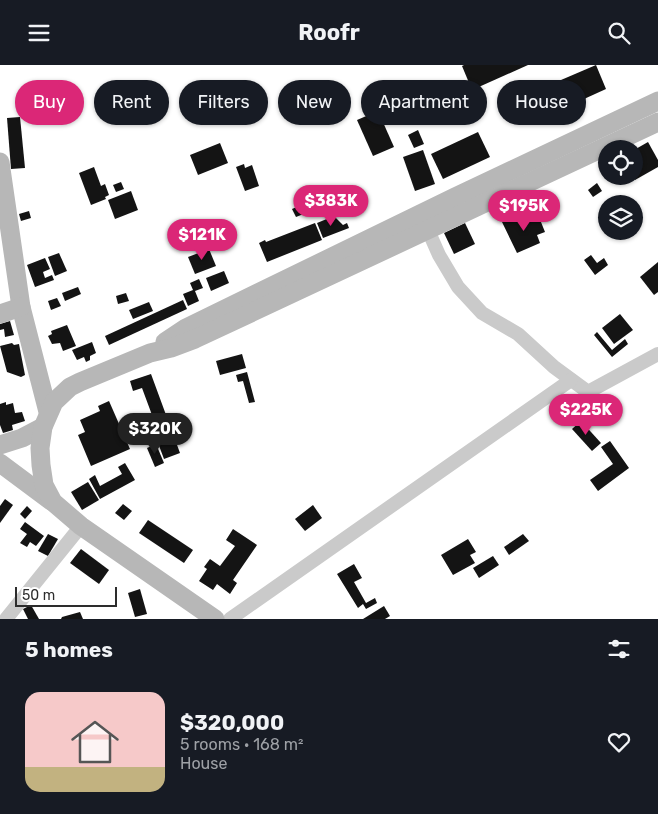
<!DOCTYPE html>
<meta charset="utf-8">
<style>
:root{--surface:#171b24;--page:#20242c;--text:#f1f3f6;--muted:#9ea1a6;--line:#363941;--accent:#db2777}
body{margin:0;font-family:Rubik,sans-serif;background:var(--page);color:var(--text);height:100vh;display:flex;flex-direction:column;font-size:19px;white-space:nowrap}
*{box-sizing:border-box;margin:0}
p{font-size:16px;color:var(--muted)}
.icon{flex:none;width:28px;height:28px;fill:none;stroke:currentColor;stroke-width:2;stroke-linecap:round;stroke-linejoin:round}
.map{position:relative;height:554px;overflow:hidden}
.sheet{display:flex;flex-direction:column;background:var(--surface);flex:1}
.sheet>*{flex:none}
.banner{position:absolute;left:15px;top:15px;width:629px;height:45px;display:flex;gap:10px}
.fabs{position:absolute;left:598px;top:75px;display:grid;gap:10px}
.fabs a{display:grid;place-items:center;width:45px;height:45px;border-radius:50%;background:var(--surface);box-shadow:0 1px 4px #0004;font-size:25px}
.scale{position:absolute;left:15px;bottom:12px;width:102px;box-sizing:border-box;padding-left:5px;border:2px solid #2d2d2d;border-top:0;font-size:14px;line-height:18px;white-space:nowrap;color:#2d2d2d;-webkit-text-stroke:4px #fff;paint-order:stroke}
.price{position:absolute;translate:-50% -42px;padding:0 11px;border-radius:18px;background:var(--accent);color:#fff;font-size:16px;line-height:32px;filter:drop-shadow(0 1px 2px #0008)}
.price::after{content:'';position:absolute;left:50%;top:30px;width:15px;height:11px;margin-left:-8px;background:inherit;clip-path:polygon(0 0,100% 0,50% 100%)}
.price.current{background:#222;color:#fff}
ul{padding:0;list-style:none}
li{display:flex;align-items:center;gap:15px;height:125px;padding:0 25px}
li+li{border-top:1px solid var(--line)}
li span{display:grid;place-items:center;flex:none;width:140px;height:100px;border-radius:15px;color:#555}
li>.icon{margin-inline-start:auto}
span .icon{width:60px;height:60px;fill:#fffc;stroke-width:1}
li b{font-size:21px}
h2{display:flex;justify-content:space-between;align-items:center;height:60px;padding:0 25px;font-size:21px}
.chip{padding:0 18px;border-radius:22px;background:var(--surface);box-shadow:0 1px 4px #0004;font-size:18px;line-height:45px}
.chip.current{background:var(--accent);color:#fff}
header{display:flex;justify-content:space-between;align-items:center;height:65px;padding:0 25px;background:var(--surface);font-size:22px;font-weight:700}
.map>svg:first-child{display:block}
.building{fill:#141414}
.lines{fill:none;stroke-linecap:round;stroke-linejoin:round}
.street{stroke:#cacaca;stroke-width:14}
.secondary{stroke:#b7b7b7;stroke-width:19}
</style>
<header><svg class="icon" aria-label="menu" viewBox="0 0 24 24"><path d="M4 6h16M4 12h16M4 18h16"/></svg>Roofr<svg class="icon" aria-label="search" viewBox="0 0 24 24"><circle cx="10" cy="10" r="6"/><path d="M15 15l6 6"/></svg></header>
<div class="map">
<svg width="658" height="554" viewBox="0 0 658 554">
<rect width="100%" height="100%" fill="#fff"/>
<g class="building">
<path d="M464,0h64l-56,25 -10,-24z"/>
<path d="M596,0l10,24 -55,25 -11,-25z"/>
<path d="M378,46l16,36 -21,9 -16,-36z"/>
<path d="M20,52l5,51 -14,1 -4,-51z"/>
<path d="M418,65l6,14 -10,4 -6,-13z"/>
<path d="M478,67l12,25 -47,22 -12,-25z"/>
<path d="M648,77l10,18v7l-23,13 -2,-4 1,-26z"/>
<path d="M220,78l8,20 -30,12 -8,-20z"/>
<path d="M423,85l12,34 -20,7 -12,-34z"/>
<path d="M244,99l1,4 7,-3 7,21 -14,5 -9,-24z"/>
<path d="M94,102l7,19 4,-2 4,11 -4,2 1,2 -15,6 -12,-32z"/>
<path d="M121,117l3,7 -8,3 -3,-7z"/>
<path d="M597,118l5,8 -9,6 -5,-7z"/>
<path d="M131,126l7,19 -23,9 -7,-19z"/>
<path d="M308,137l3,9 -15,6 -4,-8z"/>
<path d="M29,146l2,7 -10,3 -2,-7z"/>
<path d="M526,149l4,7 9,-4 6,15 -8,3 3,8 -23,10 -15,-31 11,-6 2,3z"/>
<path d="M334,151l9,9 4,-2 2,5 -26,10 -6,-15z"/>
<path d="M315,158l7,17 -55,22 -8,-19 6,-3 1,2z"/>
<path d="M465,158l10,21 -21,10 -10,-21z"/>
<path d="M209,184l7,17 -21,8 -7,-17z"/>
<path d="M59,188l8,18 -12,5 -7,-19z"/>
<path d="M591,190l6,8 7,-5 4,7 -13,10 -11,-15z"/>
<path d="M45,193l5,11 -7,3 2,6 7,-3 2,5 -19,7 -8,-22z"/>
<path d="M658,197v30l-4,3 -14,-18z"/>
<path d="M224,206l5,12 -18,8 -5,-13z"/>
<path d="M199,214l4,9 -8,3 4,10 -11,5 -5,-12 10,-4 -3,-7z"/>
<path d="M78,222l3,7 -16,7 -3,-8z"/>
<path d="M126,228l3,8 -11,3 -2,-8z"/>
<path d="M57,233l4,8 -10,4 -3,-9z"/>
<path d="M183,235l4,9 -78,36 -4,-9z"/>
<path d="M149,237l4,9 -20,8 -4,-9z"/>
<path d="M620,249l13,16 -19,14 -12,-16z"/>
<path d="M10,256l4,14 -9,2 -1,-8 -4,1v-6z"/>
<path d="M67,260l9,21 -13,5 -3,-8 -8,1 -4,-8 4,-2 -1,-3z"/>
<path d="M597,267l15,18 13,-11 3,5 -16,13 -18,-22z"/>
<path d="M92,277l4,11 -6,3v4l-4,2 -2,-5 -7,3 -5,-10z"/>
<path d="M12,278l2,2 5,-1 6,31 -4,2 -14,-5 -7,-26z"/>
<path d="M242,289l4,14 -26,7 -4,-14z"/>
<path d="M247,307l8,30 -6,1 -6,-22 -5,1 -2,-7z"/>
<path d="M151,309l29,79 -16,6 -6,-16 4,-1 -20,-54 -9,3 -3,-10z"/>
<path d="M109,336l21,48 -39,17 -13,-31 7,-3 -5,-12 20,-9 -2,-5z"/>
<path d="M6,337v3l7,-2 2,10 7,-1 3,9 -13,4 1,5 -10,3 -3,-8v-21z"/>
<path d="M581,356l20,22 -9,8 -20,-22z"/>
<path d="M610,376l19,27 -31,23 -8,-11 23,-16 -12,-17z"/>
<path d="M156,379l8,19 -9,4 -8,-19z"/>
<path d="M125,398l10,17 -35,19 -11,-20 6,-4 5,11 22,-12 -4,-7z"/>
<path d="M88,417l11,18 -17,10 -11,-18z"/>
<path d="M5,434l8,6 -13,18v-17z"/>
<path d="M123,439l9,7 -8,9 -9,-7z"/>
<path d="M313,440l9,13 -17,13 -10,-12z"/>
<path d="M27,441l5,5 -7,8 -5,-5z"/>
<path d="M148,455l45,30 -9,13 -45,-30z"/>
<path d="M25,457l19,14 -8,10 -6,-4 -3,5 -7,-4 7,-9 -7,-5z"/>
<path d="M233,464l24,16 -24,35 4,3 -7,11 -13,-10 -4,6 -14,-9 8,-12 -3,-2 6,-8 10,7 15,-20 -9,-6z"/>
<path d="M48,469l10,5 -10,17 -10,-5z"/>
<path d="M523,469l6,7 -20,14 -5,-8z"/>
<path d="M468,474l8,13 -6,3 5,8 -22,12 -12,-20z"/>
<path d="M81,484l28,21 -10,14 -29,-21z"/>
<path d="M493,491l6,9 -20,13 -6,-10z"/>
<path d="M354,499l8,14 -8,4 12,21 9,-5 2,5 -11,6 -3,-5 -5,4 -21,-34z"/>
<path d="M140,524l7,25 -12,3 -7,-24z"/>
<path d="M31,540l8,14h-11l-5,-10z"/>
<path d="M384,541l6,10 -5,3h-22z"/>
<path d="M80,547l3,7h-22l1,-2z"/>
</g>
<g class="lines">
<g class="street">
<path d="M424,156l15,34 19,32 24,26 36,21 36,33 34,25 70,-38"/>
<path d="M6,554l75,-93"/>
<path d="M230,554l341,-239"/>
</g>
<g class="secondary">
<path d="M0,97l21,145 27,105"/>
<path d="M0,249l21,-7"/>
<path d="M165,277l21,-14 269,-131 203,-96"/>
<path d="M0,380l22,-7 21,-11"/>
<path d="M0,398l51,38"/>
<path d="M215,554l-134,-93 -28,-24 -9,-17 -3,-20 -1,-17 3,-21 11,-25 16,-15 10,-5 70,-29 21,-5 24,-9 463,-217"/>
</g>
</g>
</svg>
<div class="fabs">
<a><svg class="icon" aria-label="locate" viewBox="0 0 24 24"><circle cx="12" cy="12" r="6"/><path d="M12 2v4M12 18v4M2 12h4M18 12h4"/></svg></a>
<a><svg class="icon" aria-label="layers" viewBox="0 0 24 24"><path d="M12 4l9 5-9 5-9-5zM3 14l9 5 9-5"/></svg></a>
</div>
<div class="scale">50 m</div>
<b class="price" style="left:331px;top:162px">$383K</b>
<b class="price" style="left:524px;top:167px">$195K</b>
<b class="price" style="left:202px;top:196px">$121K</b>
<b class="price" style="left:586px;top:371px">$225K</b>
<b class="price current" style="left:155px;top:390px">$320K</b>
<div class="banner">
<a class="chip current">Buy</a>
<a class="chip">Rent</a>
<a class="chip">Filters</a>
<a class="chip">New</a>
<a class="chip">Apartment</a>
<a class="chip">House</a>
</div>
</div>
<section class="sheet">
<h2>5 homes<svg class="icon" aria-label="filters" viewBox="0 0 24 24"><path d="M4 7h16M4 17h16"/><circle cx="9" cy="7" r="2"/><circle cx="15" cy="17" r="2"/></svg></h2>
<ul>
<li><span style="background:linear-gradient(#f6c9c9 75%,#c2b280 0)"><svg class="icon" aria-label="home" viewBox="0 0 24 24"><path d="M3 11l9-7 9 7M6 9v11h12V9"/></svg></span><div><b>$320,000</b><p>5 rooms · 168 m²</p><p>House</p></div><svg class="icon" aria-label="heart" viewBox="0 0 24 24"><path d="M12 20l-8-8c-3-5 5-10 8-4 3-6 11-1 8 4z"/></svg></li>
</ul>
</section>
